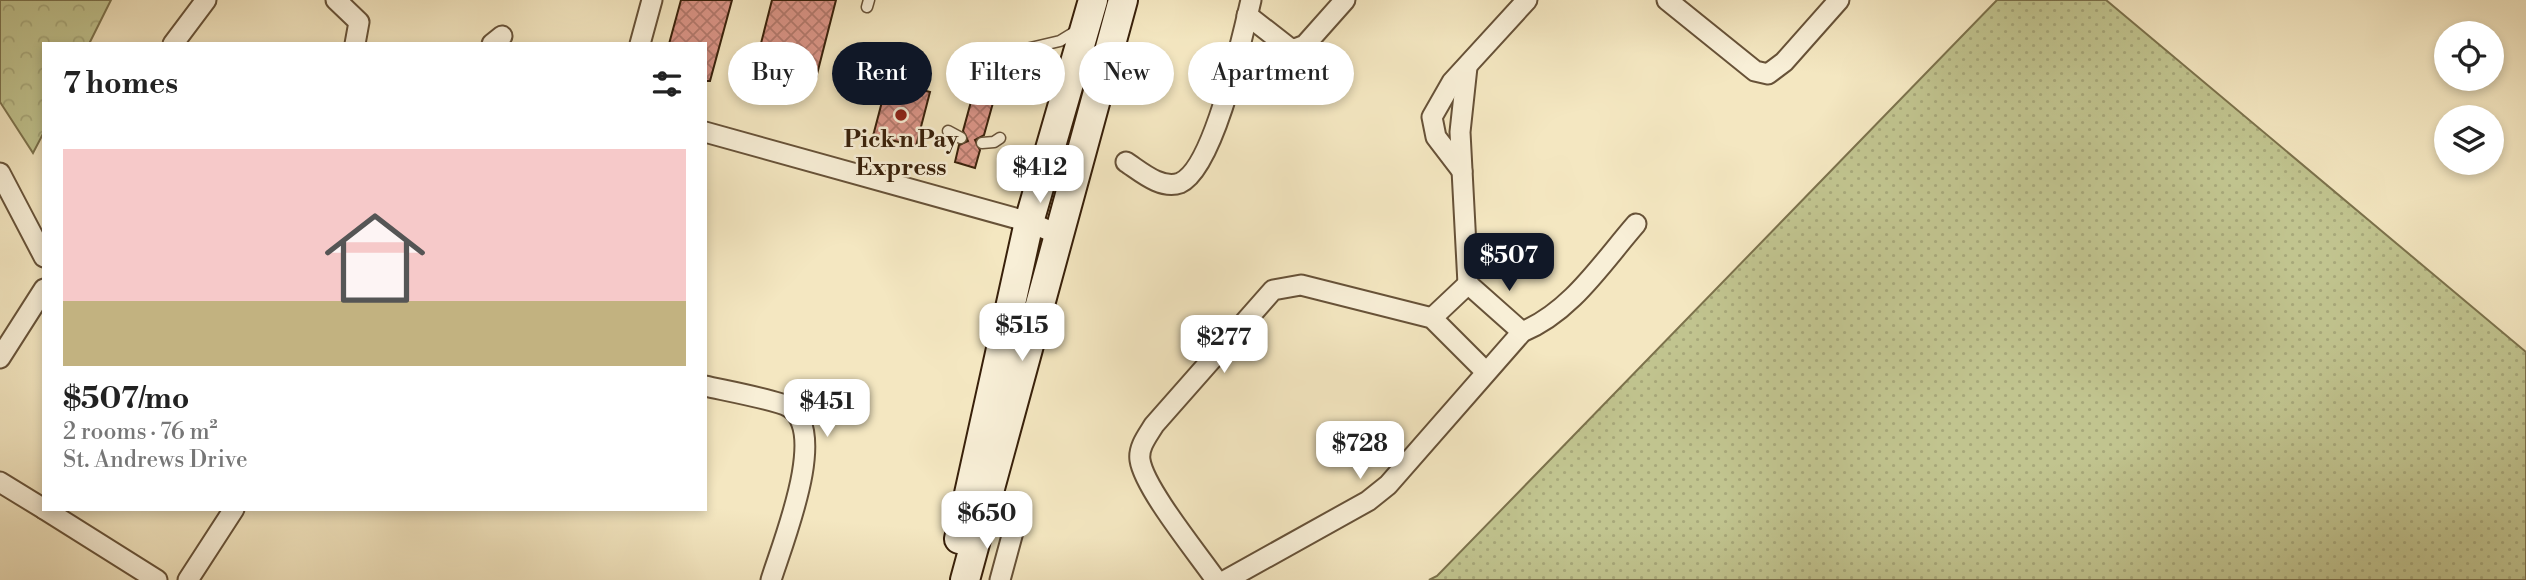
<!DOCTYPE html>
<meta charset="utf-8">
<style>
:root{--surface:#fff;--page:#f6f6f6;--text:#222;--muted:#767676;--accent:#111827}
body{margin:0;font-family:"Libre Bodoni",serif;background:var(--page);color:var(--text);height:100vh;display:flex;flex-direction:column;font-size:26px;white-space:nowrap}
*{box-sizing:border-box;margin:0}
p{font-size:23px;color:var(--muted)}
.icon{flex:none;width:38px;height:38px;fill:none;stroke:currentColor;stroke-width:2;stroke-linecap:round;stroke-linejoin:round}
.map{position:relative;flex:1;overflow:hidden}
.sheet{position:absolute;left:42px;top:42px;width:665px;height:469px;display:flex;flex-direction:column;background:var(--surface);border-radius:0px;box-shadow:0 4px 10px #0003}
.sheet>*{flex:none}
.banner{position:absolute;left:728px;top:42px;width:665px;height:63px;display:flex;gap:14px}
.fabs{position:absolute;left:2434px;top:21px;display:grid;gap:14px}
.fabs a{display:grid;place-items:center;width:70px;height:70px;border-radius:50%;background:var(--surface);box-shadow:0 4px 10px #0003;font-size:35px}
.price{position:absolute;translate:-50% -60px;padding:0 16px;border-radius:14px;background:#fff;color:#222;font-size:23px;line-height:46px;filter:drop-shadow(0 2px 4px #0008)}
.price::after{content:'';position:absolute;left:50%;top:42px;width:21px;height:16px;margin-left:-10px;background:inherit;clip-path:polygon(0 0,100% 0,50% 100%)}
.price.on{background:var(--accent);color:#fff}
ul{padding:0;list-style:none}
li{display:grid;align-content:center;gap:14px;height:371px;padding:0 21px}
li span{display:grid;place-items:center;height:217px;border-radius:0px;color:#555}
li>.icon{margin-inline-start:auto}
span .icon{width:126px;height:126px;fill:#fffc;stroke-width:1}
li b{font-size:30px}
h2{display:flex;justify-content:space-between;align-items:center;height:84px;padding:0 21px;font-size:30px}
.pill{padding:0 24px;border-radius:32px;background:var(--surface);box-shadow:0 4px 10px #0003;font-size:24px;line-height:63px}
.pill.on{background:var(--accent);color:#fff}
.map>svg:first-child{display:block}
.grass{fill:url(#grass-dots);stroke:#7c724c;stroke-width:2}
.park{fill:url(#park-crowns);stroke:#7c724c;stroke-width:2}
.building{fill:url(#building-cross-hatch);stroke:#38200a;stroke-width:2}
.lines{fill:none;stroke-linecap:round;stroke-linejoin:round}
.lane-casing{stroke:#675238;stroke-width:13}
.street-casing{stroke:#675238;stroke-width:23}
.secondary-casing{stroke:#38200a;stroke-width:32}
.lane{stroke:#f8efd7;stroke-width:10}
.street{stroke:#f8efd7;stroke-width:19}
.secondary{stroke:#f8efd7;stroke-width:28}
.poi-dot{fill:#8f2418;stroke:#f8efd7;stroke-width:2.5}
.labels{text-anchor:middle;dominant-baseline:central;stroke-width:5;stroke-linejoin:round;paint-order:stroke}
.poi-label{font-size:24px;font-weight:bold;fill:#38200a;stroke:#f8efd7}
</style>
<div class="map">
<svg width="2526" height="580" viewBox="0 0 2526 580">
<defs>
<pattern id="grass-dots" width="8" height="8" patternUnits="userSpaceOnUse" patternTransform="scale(1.75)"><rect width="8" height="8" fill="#c1c48f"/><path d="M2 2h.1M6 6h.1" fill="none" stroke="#a7a87a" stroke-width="1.8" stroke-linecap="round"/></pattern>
<pattern id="park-crowns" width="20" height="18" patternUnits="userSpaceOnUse" patternTransform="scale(1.75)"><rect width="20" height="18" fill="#c1c48f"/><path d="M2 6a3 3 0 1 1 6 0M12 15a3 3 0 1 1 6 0" fill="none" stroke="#a7a87a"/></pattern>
<pattern id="building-cross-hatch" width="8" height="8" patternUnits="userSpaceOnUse" patternTransform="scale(1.75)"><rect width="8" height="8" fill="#db9588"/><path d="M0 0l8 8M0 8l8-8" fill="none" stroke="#b3796d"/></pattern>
</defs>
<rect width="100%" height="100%" fill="#f4e7c1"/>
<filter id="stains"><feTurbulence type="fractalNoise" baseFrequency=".00286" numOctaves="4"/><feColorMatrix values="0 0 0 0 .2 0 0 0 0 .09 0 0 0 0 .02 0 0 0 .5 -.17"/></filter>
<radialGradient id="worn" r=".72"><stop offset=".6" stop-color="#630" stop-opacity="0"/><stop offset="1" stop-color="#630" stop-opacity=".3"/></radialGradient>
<path class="grass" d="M1997,0h109l420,352v228h-1097l8,-4z"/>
<path class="park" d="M0,0h111l-22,44h-45v88l-11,21 -33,-51z"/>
<g class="building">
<path d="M681,0h51l-22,81h-5v-37h-36z"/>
<path d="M772,0h64l-21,82 -60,-15z"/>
<path d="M876,78l54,14 -14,54 -43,-10 11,-42 -12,-2z"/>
<path d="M975,87l21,5 -12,43 -9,5 5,10 -5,18 -20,-6 4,-17 9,-4 -5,-10z"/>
</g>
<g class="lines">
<g class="lane-casing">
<g id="lane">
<path d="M867,7l2,-7"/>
<path d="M1026,49l34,-8 18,-11"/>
<path d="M1026,49l23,23 10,21"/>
<path d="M948,131l13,7"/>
<path d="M982,143l12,-1 6,-4"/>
</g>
</g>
<g class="street-casing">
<g id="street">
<path d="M336,0l23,22 -4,22"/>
<path d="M1667,0l88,71 13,3 16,-12 55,-62"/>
<path d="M1247,15l45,35 13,-5 40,-45"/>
<path d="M173,44l33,-44"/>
<path d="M492,44l10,-8"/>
<path d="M640,44l12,-44"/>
<path d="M1467,67l-7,65 8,152 54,48"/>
<path d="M705,132l324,90 28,12"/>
<path d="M1126,162c14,9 35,28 54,21 34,-15 62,-145 71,-183"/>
<path d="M1462,171l-26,-34 -4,-20 20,-35 75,-82"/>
<path d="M0,173l44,84"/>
<path d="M1432,318l36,-34"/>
<path d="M0,358l44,-69"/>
<path d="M705,386c17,4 72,14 84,21 40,24 -7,137 -18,173"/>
<path d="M0,482l44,27"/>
<path d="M44,509l113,71"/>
<path d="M188,580l46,-71"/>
<path d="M1000,580l13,-48"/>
<path d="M1216,580c-18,-26 -72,-92 -76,-120 -2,-13 8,-25 14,-35l119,-135 28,-5 131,33 54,54"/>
<path d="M1226,580l142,-79 20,-16 134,-153c49,-20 80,-69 114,-108"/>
</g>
</g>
<g class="secondary-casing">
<g id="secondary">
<path d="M959,539l70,-317 64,-222"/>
<path d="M965,580l158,-580"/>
</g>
</g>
<use href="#lane" class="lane"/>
<use href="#street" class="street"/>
<use href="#secondary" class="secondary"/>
</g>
<circle class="poi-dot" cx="901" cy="115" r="7"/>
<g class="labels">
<g class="poi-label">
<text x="901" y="140">Pick n Pay<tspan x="901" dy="28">Express</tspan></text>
</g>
</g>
<rect width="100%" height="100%" filter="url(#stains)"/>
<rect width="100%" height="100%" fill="url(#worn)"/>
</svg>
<div class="fabs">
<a><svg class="icon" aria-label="locate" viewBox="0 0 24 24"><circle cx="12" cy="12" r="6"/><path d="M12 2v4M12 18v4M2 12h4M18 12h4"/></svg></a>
<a><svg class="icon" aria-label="layers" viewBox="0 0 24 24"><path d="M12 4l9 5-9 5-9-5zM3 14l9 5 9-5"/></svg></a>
</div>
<b class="price" style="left:1040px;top:205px">$412</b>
<b class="price on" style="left:1509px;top:293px">$507</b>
<b class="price" style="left:1022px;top:363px">$515</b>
<b class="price" style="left:1224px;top:375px">$277</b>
<b class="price" style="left:827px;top:439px">$451</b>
<b class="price" style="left:1360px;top:481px">$728</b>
<b class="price" style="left:987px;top:551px">$650</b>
<div class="banner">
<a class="pill">Buy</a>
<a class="pill on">Rent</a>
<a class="pill">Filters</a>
<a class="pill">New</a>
<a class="pill">Apartment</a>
</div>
<section class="sheet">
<h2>7 homes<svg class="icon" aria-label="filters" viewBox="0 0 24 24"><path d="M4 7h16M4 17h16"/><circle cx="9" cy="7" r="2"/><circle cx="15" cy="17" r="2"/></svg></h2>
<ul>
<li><span style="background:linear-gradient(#f6c9c9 70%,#c2b280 0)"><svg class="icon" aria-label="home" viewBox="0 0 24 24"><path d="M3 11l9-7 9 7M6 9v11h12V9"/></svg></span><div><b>$507/mo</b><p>2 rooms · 76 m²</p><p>St. Andrews Drive</p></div></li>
</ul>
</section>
</div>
